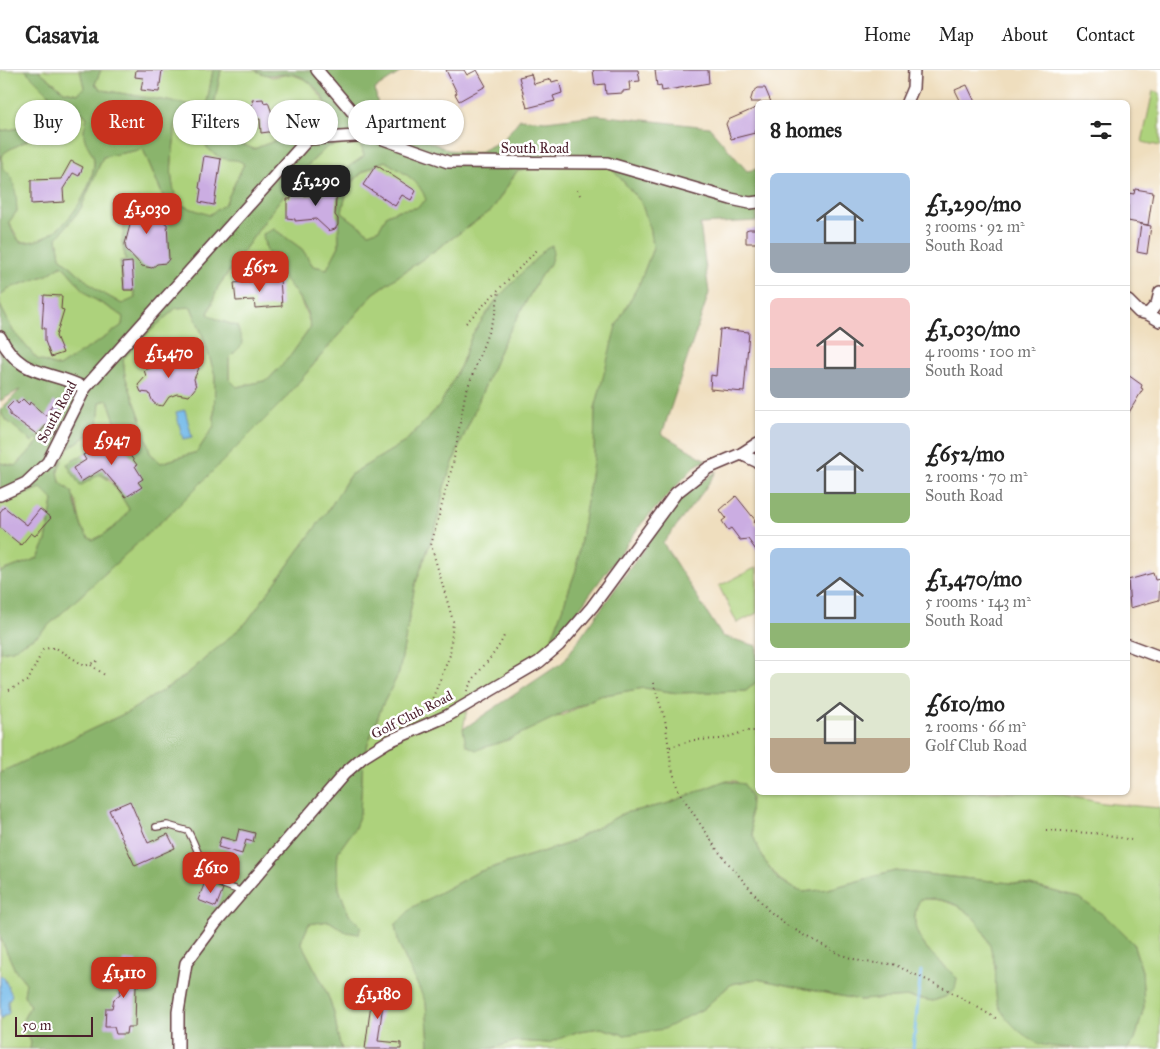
<!DOCTYPE html>
<meta charset="utf-8">
<style>
:root{--surface:#fff;--page:#f2f2f2;--text:#222;--muted:#767676;--line:#e0e0e0;--accent:#c8321e}
body{margin:0;font-family:"IM FELL Great Primer",serif;background:var(--page);color:var(--text);height:100vh;display:flex;flex-direction:column;font-size:19px;white-space:nowrap}
*{box-sizing:border-box;margin:0}
p{font-size:16px;color:var(--muted)}
.icon{flex:none;width:28px;height:28px;fill:none;stroke:currentColor;stroke-width:2;stroke-linecap:round;stroke-linejoin:round}
.map{position:relative;flex:1;overflow:hidden}
.details{position:absolute;left:755px;top:30px;width:375px;height:695px;display:flex;flex-direction:column;background:var(--surface);border-radius:8px;box-shadow:0 1px 4px #0004}
.details>*{flex:none}
.banner{position:absolute;left:15px;top:30px;width:475px;height:45px;display:flex;gap:10px}
.scale{position:absolute;left:15px;bottom:12px;width:78px;box-sizing:border-box;padding-left:5px;border:2px solid #4a1f2b;border-top:0;font-size:14px;line-height:18px;white-space:nowrap;color:#4a1f2b;-webkit-text-stroke:4px #fff;paint-order:stroke}
.price{position:absolute;translate:-50% -42px;padding:0 11px;border-radius:10px;background:var(--accent);color:#fff;font-size:16px;line-height:32px;filter:drop-shadow(0 1px 2px #0008)}
.price::after{content:'';position:absolute;left:50%;top:30px;width:15px;height:11px;margin-left:-8px;background:inherit;clip-path:polygon(0 0,100% 0,50% 100%)}
.price.active{background:#222;color:#fff}
ul{padding:0;list-style:none}
li{display:flex;align-items:center;gap:15px;height:125px;padding:0 15px}
li+li{border-top:1px solid var(--line)}
li span{display:grid;place-items:center;flex:none;width:140px;height:100px;border-radius:8px;color:#555}
li>.icon{margin-inline-start:auto}
span .icon{width:60px;height:60px;fill:#fffc;stroke-width:1}
li b{font-size:21px}
h2{display:flex;justify-content:space-between;align-items:center;height:60px;padding:0 15px;font-size:21px}
.pill{padding:0 18px;border-radius:22px;background:var(--surface);box-shadow:0 1px 4px #0004;font-size:18px;line-height:45px}
.pill.active{background:var(--accent);color:#fff}
header{display:flex;align-items:center;gap:30px;box-sizing:border-box;height:70px;padding:0 25px;background:var(--surface);border-bottom:1px solid var(--line)}
header strong{font-size:24px}
nav{display:flex;gap:28px;margin-inline-start:auto;font-size:18px}
.map>svg:first-child{display:block}
.green{fill:#add27c;stroke:#7c7854}
.forest{fill:#8ab46c;stroke:#6a6a4c;fill-rule:evenodd}
.water{fill:#72b9e9;stroke:#5e6c8a}
.lines{fill:none;stroke-linecap:round;stroke-linejoin:round}
.stream{stroke:#72b9e9;stroke-width:3}
.building{fill:#cbade2}
.service-casing{stroke:#633c41;stroke-width:8}
.minor-casing{stroke:#633c41;stroke-width:14}
.path{stroke:#633c41;stroke-width:2;stroke-dasharray:1 4;stroke-linecap:butt}
.service{stroke:#fff;stroke-width:5.5}
.minor{stroke:#fff;stroke-width:11}
.labels{text-anchor:middle;dominant-baseline:central;stroke-width:5;stroke-linejoin:round;paint-order:stroke}
.street-label{font-size:14px;fill:#4a1f2b;stroke:#fff}
</style>
<header>
<strong>Casavia</strong>
<nav><a>Home</a><a>Map</a><a>About</a><a>Contact</a></nav>
</header>
<div class="map">
<svg width="1160" height="979" viewBox="0 0 1160 979">
<rect width="100%" height="100%" fill="#fff"/>
<filter id="ink" filterUnits="userSpaceOnUse"><feTurbulence type="fractalNoise" baseFrequency=".02" numOctaves="2"/><feDisplacementMap in="SourceGraphic" scale="10" xChannelSelector="R" yChannelSelector="G"/><feConvolveMatrix kernelMatrix="1 2 1 2 8 2 1 2 1" color-interpolation-filters="sRGB"/></filter>
<filter id="wash" filterUnits="userSpaceOnUse"><feTurbulence type="fractalNoise" baseFrequency=".0096" numOctaves="4" result="noise"/><feDisplacementMap in="SourceGraphic" scale="20" xChannelSelector="R" yChannelSelector="G"/><feGaussianBlur stdDeviation="1.12" result="paint"/><feColorMatrix in="noise" values="0 0 0 0 0 0 0 0 0 0 0 0 0 0 0 0 0 1.4 0 .05"/><feComposite in="paint" operator="in"/></filter>
<g filter="url(#wash)">
<rect width="100%" height="100%" fill="#efdebe"/>
<g class="green">
<path d="M0,0h25l25,25 5,9c-13,21 -32,24 -55,27z"/>
<path d="M38,0h42l4,17 -6,7 -14,-3z"/>
<path d="M101,0h112l-6,33 -4,4 -101,-17 -7,-6z"/>
<path d="M221,0h34l17,7 19,-3 18,7 22,29 2,11 -11,8 -40,9 -28,11 -39,-15 -5,-8z"/>
<path d="M1153,21l7,2v53l-18,-4z"/>
<path d="M81,42l6,5c-2,9 -1,17 1,27 2,8 7,12 6,21 -5,34 -36,81 -74,77l-11,-20 8,-11 -5,-34 -8,-8 -4,-12c6,-8 16,-10 24,-15 19,-12 35,-23 57,-30z"/>
<path d="M196,42l6,7 -3,12 26,27 14,2 5,4 -19,40 -16,11 -31,-11c-9,-26 -7,-36 -4,-62 2,-9 -2,-19 7,-25 4,-3 11,-3 15,-5z"/>
<path d="M354,70l7,5 3,11 -16,12 -2,18 -8,12 1,48 -12,23 -14,-3 -11,-17 -28,-20 -10,15c15,27 39,52 47,83l-20,28 -23,25 -31,7 -8,-8v-21l8,-32 -19,-6 -10,-6 10,-27 58,-82 31,-39 20,-19z"/>
<path d="M143,79l30,71 -13,-4 -35,10 -3,16 4,18 -6,1 4,29h10l1,9 -13,5 -25,-14 -37,-33 -3,-19 24,-30 22,-51z"/>
<path d="M385,91c17,11 35,19 42,39l-11,8 -17,2 -12,5 -8,14 -10,4 -27,-20c5,-31 15,-40 43,-52z"/>
<path d="M607,93l34,39 10,29 2,17 -49,129 -9,31 -1,49 -18,113 -25,71 -12,21 -72,47 -4,20 99,-13 37,-20 45,-8 33,5 69,-2 11,-10 1,111h292l53,11 57,5v241h-33l8,-9 9,-33 -2,-36 -9,-28 -54,-45 -49,-13 -135,-14 -67,18 -25,3 -9,-3 -15,-10 -15,-19 -11,-24 -3,-20 1,-19 -15,-16h-12l-58,23 -42,9 -57,31 -89,28 -65,35 -18,18 4,20 27,58 3,41 -4,5h-83c-6,-13 -5,-26 -9,-39 -7,-24 -21,-44 -32,-68l8,-18 20,-3 17,11 15,-6 -12,-11 -10,-26 -2,-24 1,-13 17,-24 5,-15 3,-56 19,-51 17,-33 16,-88 22,-61 7,-37 13,-35 46,-109 38,-68 9,-11 -32,15 -22,21 -24,35 -11,30 -21,40 -35,37 -55,33 -19,31 -85,117 -61,53 -55,35 -130,62v-121l12,-2 26,-15 139,-128 105,-105 91,-108 119,-84 25,-39 30,-7z"/>
<path d="M62,195l27,31 34,20 -1,9c-20,16 -42,27 -63,42l-22,-8 -24,-28 -13,-26v-8l7,-8 40,-14z"/>
<path d="M191,237l12,29 12,39 -1,51 -17,26 -36,11 -11,-10 -8,-31 -17,-46 -2,-17 25,-26 28,-25z"/>
<path d="M108,330l11,33 -52,32c41,11 40,8 62,44 -7,14 -22,25 -36,31 -14,-7 -13,-25 -17,-38 -5,-14 -12,-13 -16,-21 -9,-19 13,-39 28,-45l12,-34z"/>
<path d="M0,340l4,8 29,24 4,-4 2,3 -23,25 -16,-3z"/>
<path d="M41,418l12,12 -7,41 -8,17 -38,14v-68z"/>
<path d="M757,497v46l-20,10 -18,-37z"/>
<path d="M920,829c41,-2 68,21 74,62 3,16 3,31 5,46l71,42h-581l28,-8 31,2 31,-12 22,-3 24,7 78,-26 28,-25 26,-5 103,21 50,-3 23,4 14,-5 8,-7 2,-11c-23,-23 -55,-43 -37,-79z"/>
<path d="M0,867l15,33 11,13 -2,12 6,11 -9,18 10,18 -1,7h-30z"/>
</g>
<g class="forest">
<path d="M25,0h13l26,21 14,3 6,-7 -4,-17h21l-6,14 7,6 101,17 4,-4 6,-33h8l-11,56 5,8 39,15 28,-11 40,-9 11,-8c-3,-18 -22,-46 -43,-47 -13,0 -23,4 -35,-4h149l-29,19 4,23 7,10 62,28 29,3 26,-13 17,-21 26,2 51,-6 112,12 38,44 10,-2v52l-57,3 9,69 -47,141 44,26 -11,6 -53,57 -76,104 -15,14 25,-71 18,-113 1,-48 21,-83 24,-44 13,-34 -2,-17 -10,-29 -34,-39 -60,1 -30,7 -25,39 -119,84 -91,108 -105,105 -139,128 -26,15 -12,2v-80l38,-14 8,-17 7,-41 -12,-12 -41,16v-41l16,3 23,-25 -2,-3 -5,4 -28,-24 -4,-8 21,-21 -21,12v-96l13,26 24,28 22,8c21,-15 43,-26 63,-42l1,-9 -34,-20 -27,-31 -15,10 -40,14 -7,8v-166c23,-3 42,-5 54,-27l-4,-9zM81,42l6,5c-1,6 -4,13 -3,19 2,11 11,17 10,29 -4,33 -37,81 -74,77l-7,-10 -4,-10 8,-11 -1,-16 -4,-18 -8,-8 -3,-12c5,-8 15,-10 23,-15 19,-12 35,-23 57,-30zM196,42l6,7c-4,19 4,34 23,40 8,2 12,-1 19,5l-19,40 -16,11 -31,-11c-9,-26 -7,-36 -4,-62 2,-9 -2,-18 7,-25 4,-3 11,-3 15,-5zM354,70l7,5 3,11 -16,11 -2,19 -8,12 1,48 -12,23 -14,-3 -11,-17 -28,-20 -11,5c2,28 29,49 42,74 3,5 4,13 6,19l-20,28 -23,25 -31,7 -8,-8v-21l14,-14 -6,-18 -19,-6 -10,-6 10,-27 58,-82 31,-39 20,-19zM143,79l30,70 -13,-3 -4,-16 -14,3 -1,-4 -13,1 -6,42 4,18 -6,1 4,29h10l1,8 -13,6 -25,-14 -37,-33 -3,-19 24,-30 22,-51zM385,91c17,11 35,19 41,39l-10,8 -17,2 -12,5 -8,14 -10,4 -27,-20c5,-32 14,-40 43,-52zM191,237l12,29 12,39 -1,51 -17,26 -36,11 -11,-10 -8,-31 -17,-46 -2,-17 25,-26 28,-25zM108,330l11,33 -52,31 13,22 20,-12 11,6 18,29c-7,14 -22,25 -36,31l-5,-3 -6,-9 -10,-36 -12,-10 -2,-11 8,-21 32,-22 2,-26z"/>
<path d="M552,175l1,9 -3,10 -9,11 -38,68 -46,109 -13,35 -7,37 -22,61 -16,88 -17,33 -19,51 -3,56 -5,15 -17,24 -1,13 2,24 10,26 12,11 -2,8 -13,-2 -17,-11 -20,3 -8,18c11,24 25,44 32,68 4,13 3,26 9,39h-312l1,-7 -10,-18 9,-18 -6,-11 2,-12 -11,-13 -15,-33v-164l130,-62 55,-35 61,-53 85,-117 19,-31 55,-33 35,-37 21,-40 11,-30 24,-35 50,-52z"/>
<path d="M717,401l-15,22 -39,50 59,93 35,10v35l-11,10 -69,2 -33,-5 -45,8 -91,44 -32,10 -10,-5 -3,-16 100,-67 118,-165z"/>
<path d="M724,711l20,3 7,13 -1,19 3,20 11,24 14,19 16,10 9,3 25,-3 67,-18 135,14 49,13 26,18 28,27 9,28 2,36 -9,33 -8,9c-22,0 -70,0 -88,-5 -15,-7 -30,-21 -39,-35 -8,-14 -2,-34 -6,-49 -9,-39 -32,-64 -74,-61 -18,36 14,56 37,79l-2,11 -8,7 -14,5 -23,-4 -50,3 -103,-21 -26,5 -28,25 -39,20 -39,6 -24,-7 -22,3 -31,12 -31,-2 -28,8h-64l4,-5 -3,-41 -27,-58 -4,-20 18,-18 65,-35 89,-28 57,-31 42,-9z"/>
</g>
<g class="water">
<path d="M185,340l7,27 -9,2 -7,-27z"/>
<path d="M0,905l4,3 8,17 -4,7 1,11 -9,6z"/>
</g>
<g class="lines">
<path class="stream" d="M913,979l8,-78"/>
</g>
<g id="blocks">
<g class="building">
<path d="M136,0h26l-3,22 -18,-2 2,-12 -8,-1z"/>
<path d="M446,0h18l3,5 10,-5 9,16 -27,15 -4,-7 2,-1z"/>
<path d="M593,0h45l2,11 -11,1 1,8 -7,1v2l-17,1 -1,-10 -10,1z"/>
<path d="M655,0h53l1,13 -47,8 -1,-6 -4,1z"/>
<path d="M531,4l3,10 17,-5 1,3 7,-2 3,13 -9,3 2,5 -28,7 -8,-31z"/>
<path d="M967,15l8,17h-14l-6,-12z"/>
<path d="M758,18h7l6,14h-21l3,-10z"/>
<path d="M263,29l1,4 4,-1 4,11 10,-2 1,9 19,-3 1,9 -3,3 -17,3 -5,9 -2,-10 -15,2 -1,-14h-5l-2,-10 -4,-2 4,-3 -1,-4z"/>
<path d="M758,37v23l-4,1 1,2 -24,6 -5,-15 2,-4z"/>
<path d="M204,86l17,3 -7,46 -15,-3 2,-13 -2,-1z"/>
<path d="M71,91l12,6 -4,9 -6,-3 -10,16 1,13 -33,2v-24l30,-1z"/>
<path d="M376,95l40,26 -5,9 -9,-5 -7,11 -32,-21z"/>
<path d="M334,111l9,6 -7,12 -1,16 3,4v6l-3,4 -6,2 -13,-12 -21,2v-2l-8,-1v-19h4v-3l32,-1z"/>
<path d="M1135,119l18,3 -5,33 -20,-4v-28l6,1z"/>
<path d="M141,129v4l12,-1 3,16 11,6 2,35 -3,4 -9,1 -5,4 -10,-2 -16,-17 -1,-5 5,-19 -2,-25z"/>
<path d="M1141,154l10,2 -4,28 -10,-2z"/>
<path d="M749,159h9v14h-12v-13z"/>
<path d="M132,192l2,28h-10l-2,-27z"/>
<path d="M280,209l2,27 -27,2 -1,-8 -18,1 -2,-18z"/>
<path d="M44,225l18,1 -1,13 3,1 -8,26 7,17 -12,4 -6,-16v-13h-3z"/>
<path d="M720,259l29,3 -5,60 -34,-3 1,-14 5,1z"/>
<path d="M180,283l4,12 7,-2 8,5 -5,11 2,8 -7,9 -12,-2 -8,3 -6,9 -6,-1 -4,-3 -4,-9 -8,-1 -3,-7 8,-9 -2,-6 10,-3 4,-8z"/>
<path d="M1128,305l14,10 -1,3 2,1 -15,25z"/>
<path d="M23,329l6,6 1,-3 16,14 8,-15 8,5 -12,22 -4,-3 -8,10 -28,-20v-4l-3,-3 8,-8 3,4z"/>
<path d="M116,366l21,29 -2,1 8,13 -5,3 4,5 -16,10 -24,-28 -21,13 -8,-14 13,-8 -3,-5z"/>
<path d="M736,426l20,25 -2,1 4,5v26l-10,-14 -8,1 -9,-12 -3,2 -6,-9 4,-3 -6,-8z"/>
<path d="M4,437l23,18 13,-16 11,9 -16,18 -4,-3 -10,12 -21,-17v-16z"/>
<path d="M1153,503l2,7 5,-1 -1,21 -29,8 -2,-28z"/>
<path d="M130,731l18,42 20,-9 7,14 -40,18 -26,-56z"/>
<path d="M239,759l16,4 -2,9 -7,-2 -4,14 -24,-7 3,-10 15,4z"/>
<path d="M205,812l18,7 -7,18 -18,-7z"/>
<path d="M123,890l14,1 -1,16h4l-1,9 -3,-1 -1,42h-8l-1,7h-10l-2,-7h-9l1,-19h6l2,-9 6,-5 1,-10h-8v-6h8l-5,-10 4,-5h3z"/>
<path d="M374,911l12,1 -8,59 23,2v6h-36z"/>
</g>
</g>
</g>
<g filter="url(#ink)">
<use href="#blocks" fill-opacity="0" stroke="#633c41" stroke-width="1"/>
<g class="lines">
<g class="service-casing">
<path id="service" d="M156,757l11,-2 21,6c11,19 14,43 36,54 6,3 12,3 18,8"/>
</g>
<g class="minor-casing">
<g id="minor">
<path d="M317,0l55,65"/>
<path d="M907,32l6,-14 1,-18"/>
<path d="M1128,231l11,11 9,2 9,-10 3,-12"/>
<path d="M1148,244l12,7"/>
<path d="M0,267c21,42 49,32 85,51"/>
<path d="M741,384l17,8"/>
<path d="M0,425l26,-12 22,-21 37,-74 223,-249 64,-4 76,27 159,1 124,36 19,4 8,-1"/>
<path d="M1128,575l32,12"/>
<path d="M178,979v-37l8,-49 29,-39 129,-150 19,-17 24,-15 60,-26 92,-54 20,-17 33,-38 84,-114 32,-25 33,-14 17,-11"/>
</g>
</g>
<g class="path">
<path d="M577,120l3,5"/>
<path d="M466,253l73,-75"/>
<path d="M91,595l15,11"/>
<path d="M653,613l12,36 6,46 7,25 40,61 50,59 20,16 51,28 24,8 30,2 55,26 51,30"/>
<path d="M9,620l19,-9 15,-31 6,-2h7l29,18 15,-6"/>
<path d="M467,621c7,-18 29,-35 37,-55"/>
<path d="M427,642l23,-57 3,-34 -22,-76 22,-81 12,-69 31,-84 3,-21"/>
<path d="M670,677l24,-7 28,-1 24,-8h12"/>
<path d="M1046,760l58,4 27,6"/>
</g>
<use href="#service" class="service"/>
<use href="#minor" class="minor"/>
</g>
</g>
<g class="labels">
<g class="street-label">
<text x="535" y="78">South Road</text>
<text transform="translate(57 342) rotate(-62)">South Road</text>
<text transform="translate(412 645) rotate(-27)">Golf Club Road</text>
</g>
</g>
</svg>
<div class="scale">50 m</div>
<b class="price active" style="left:316px;top:137px">£1,290</b>
<b class="price" style="left:147px;top:165px">£1,030</b>
<b class="price" style="left:260px;top:223px">£652</b>
<b class="price" style="left:169px;top:309px">£1,470</b>
<b class="price" style="left:112px;top:396px">£947</b>
<b class="price" style="left:211px;top:824px">£610</b>
<b class="price" style="left:124px;top:929px">£1,110</b>
<b class="price" style="left:378px;top:950px">£1,180</b>
<div class="banner">
<a class="pill">Buy</a>
<a class="pill active">Rent</a>
<a class="pill">Filters</a>
<a class="pill">New</a>
<a class="pill">Apartment</a>
</div>
<section class="details">
<h2>8 homes<svg class="icon" aria-label="filters" viewBox="0 0 24 24"><path d="M4 7h16M4 17h16"/><circle cx="9" cy="7" r="2"/><circle cx="15" cy="17" r="2"/></svg></h2>
<ul>
<li><span style="background:linear-gradient(#a9c7e8 70%,#9aa5b1 0)"><svg class="icon" aria-label="home" viewBox="0 0 24 24"><path d="M3 11l9-7 9 7M6 9v11h12V9"/></svg></span><div><b>£1,290/mo</b><p>3 rooms · 92 m²</p><p>South Road</p></div></li>
<li><span style="background:linear-gradient(#f6c9c9 70%,#9aa5b1 0)"><svg class="icon" aria-label="home" viewBox="0 0 24 24"><path d="M3 11l9-7 9 7M6 9v11h12V9"/></svg></span><div><b>£1,030/mo</b><p>4 rooms · 100 m²</p><p>South Road</p></div></li>
<li><span style="background:linear-gradient(#c9d6e8 70%,#8fb573 0)"><svg class="icon" aria-label="home" viewBox="0 0 24 24"><path d="M3 11l9-7 9 7M6 9v11h12V9"/></svg></span><div><b>£652/mo</b><p>2 rooms · 70 m²</p><p>South Road</p></div></li>
<li><span style="background:linear-gradient(#a9c7e8 75%,#8fb573 0)"><svg class="icon" aria-label="home" viewBox="0 0 24 24"><path d="M3 11l9-7 9 7M6 9v11h12V9"/></svg></span><div><b>£1,470/mo</b><p>5 rooms · 143 m²</p><p>South Road</p></div></li>
<li><span style="background:linear-gradient(#dfe7d0 65%,#b9a48a 0)"><svg class="icon" aria-label="home" viewBox="0 0 24 24"><path d="M3 11l9-7 9 7M6 9v11h12V9"/></svg></span><div><b>£610/mo</b><p>2 rooms · 66 m²</p><p>Golf Club Road</p></div></li>
</ul>
</section>
</div>
